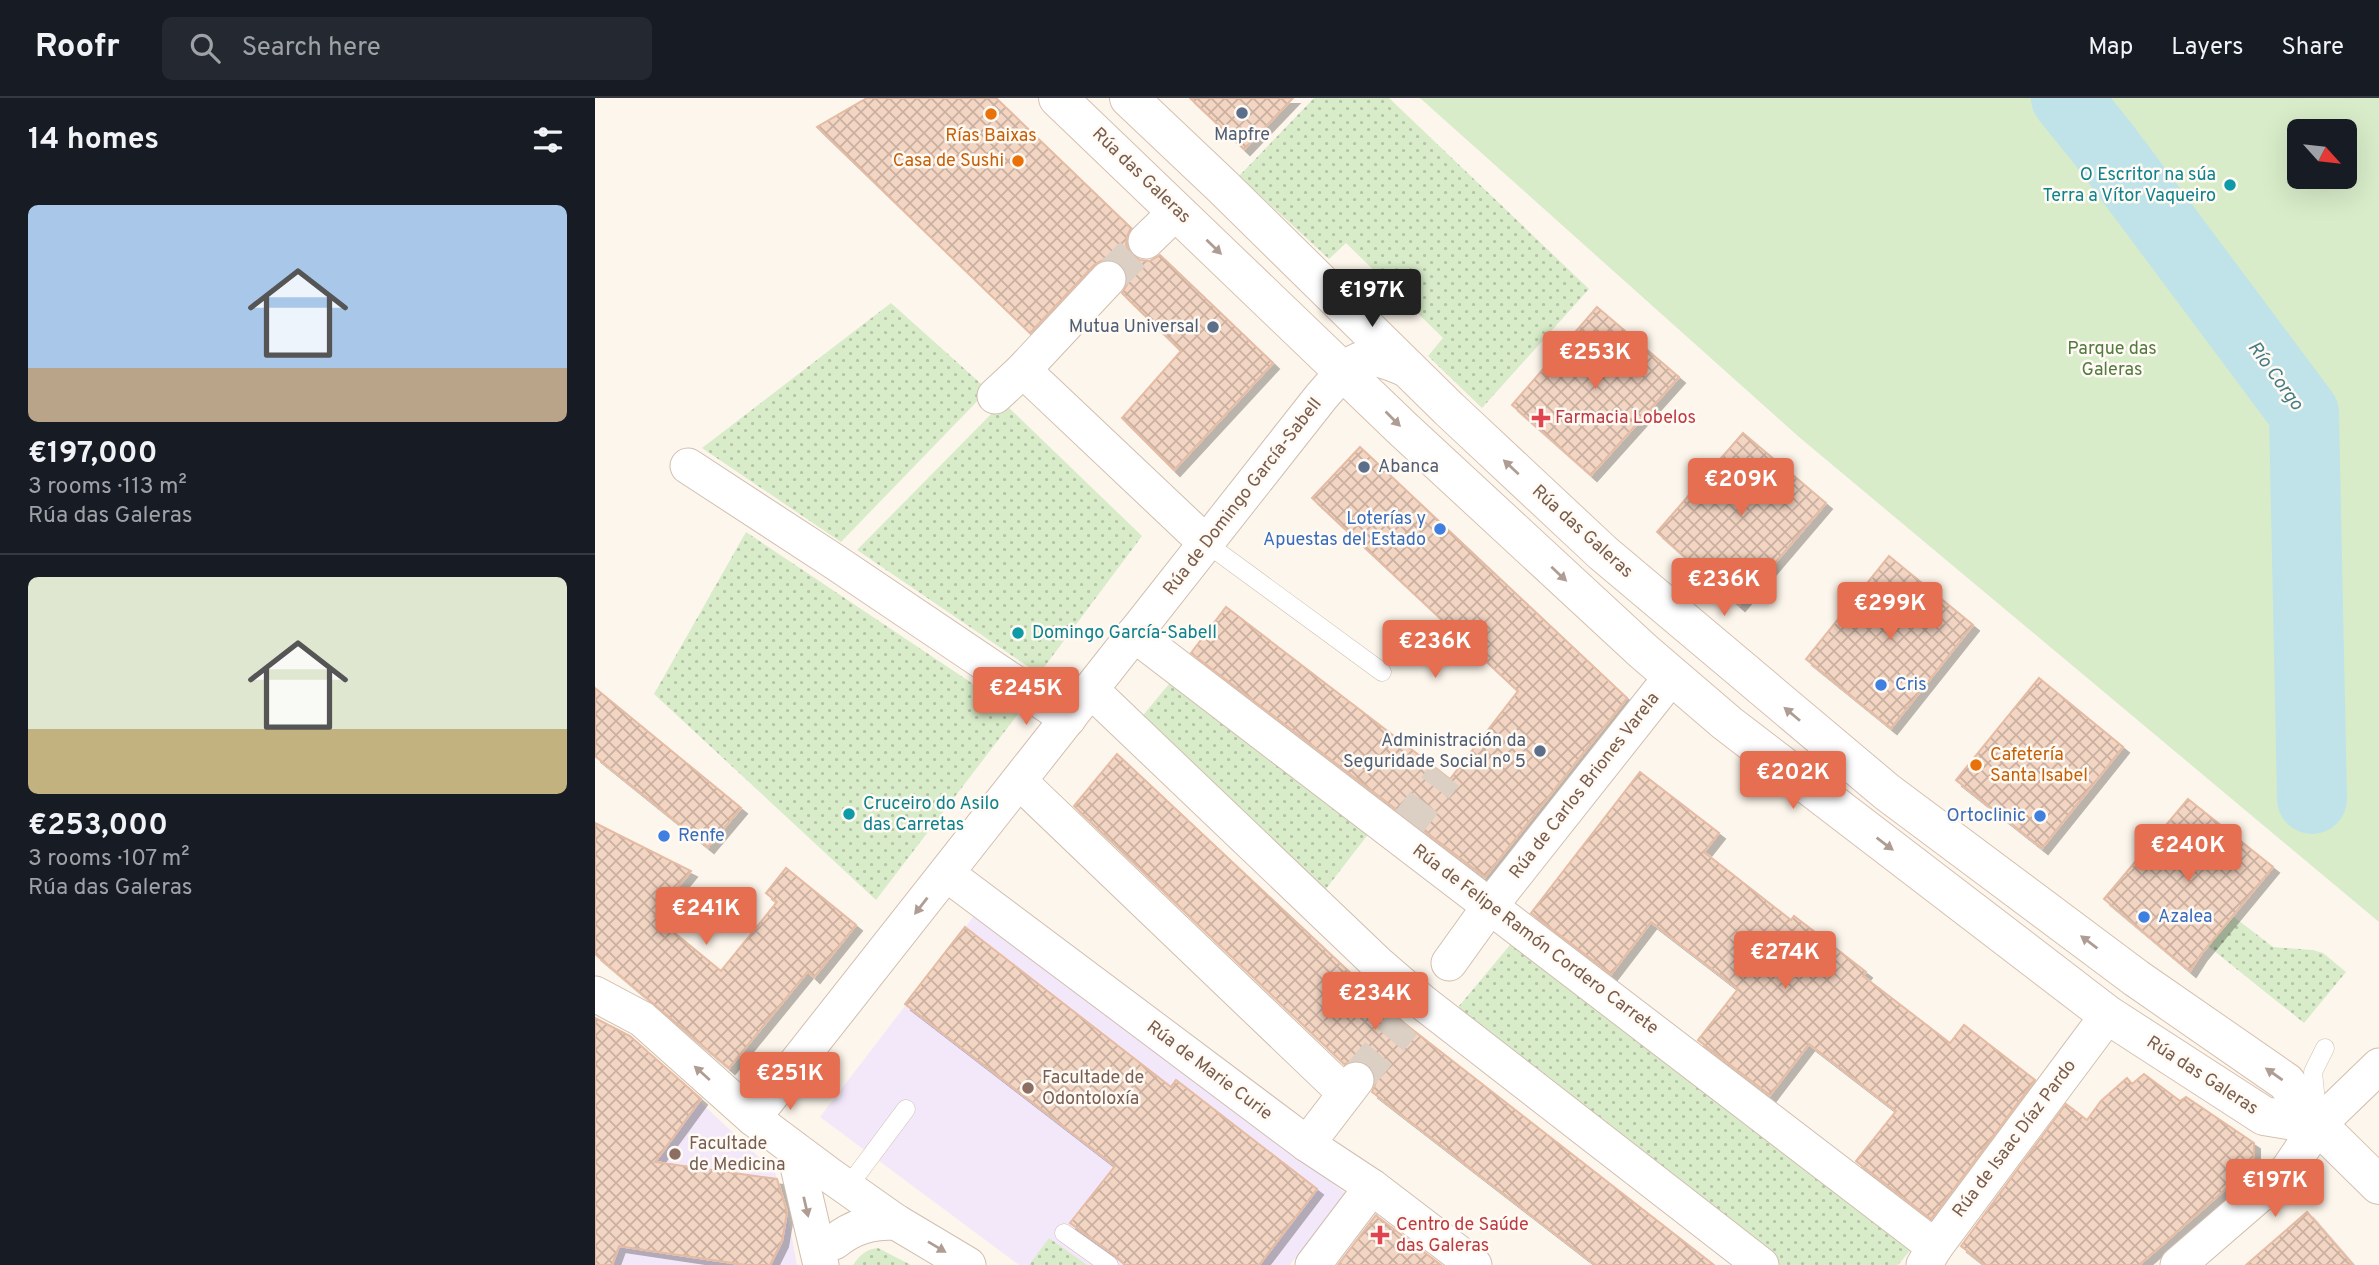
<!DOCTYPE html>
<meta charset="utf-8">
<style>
:root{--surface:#171b24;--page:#242831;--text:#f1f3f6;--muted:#9ea1a6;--line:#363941;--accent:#e76f51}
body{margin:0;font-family:Overpass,sans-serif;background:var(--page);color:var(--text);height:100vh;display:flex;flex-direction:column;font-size:26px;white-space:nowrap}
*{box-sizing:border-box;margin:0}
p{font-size:23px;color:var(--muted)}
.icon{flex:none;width:38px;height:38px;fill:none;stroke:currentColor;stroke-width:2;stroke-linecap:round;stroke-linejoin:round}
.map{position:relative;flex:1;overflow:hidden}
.sheet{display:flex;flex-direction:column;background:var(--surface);width:595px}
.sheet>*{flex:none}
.needle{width:46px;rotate:117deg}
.fabs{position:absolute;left:1692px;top:21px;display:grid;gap:14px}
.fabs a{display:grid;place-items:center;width:70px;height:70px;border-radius:10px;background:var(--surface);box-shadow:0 7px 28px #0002;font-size:35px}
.price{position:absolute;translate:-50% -60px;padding:0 16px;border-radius:7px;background:var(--accent);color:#fff;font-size:23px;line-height:46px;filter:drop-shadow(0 2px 4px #0008)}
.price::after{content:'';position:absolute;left:50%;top:42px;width:21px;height:16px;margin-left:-10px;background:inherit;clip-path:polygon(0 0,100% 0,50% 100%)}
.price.selected{background:#222;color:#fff}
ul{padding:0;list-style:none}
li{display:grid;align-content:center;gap:14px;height:371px;padding:0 28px}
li+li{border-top:2px solid var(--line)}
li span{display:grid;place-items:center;height:217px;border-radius:10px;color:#555}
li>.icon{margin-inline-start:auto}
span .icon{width:126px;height:126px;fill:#fffc;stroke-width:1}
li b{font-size:30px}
h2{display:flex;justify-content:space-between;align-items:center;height:84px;padding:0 28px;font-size:30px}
header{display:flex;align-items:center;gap:42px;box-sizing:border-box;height:98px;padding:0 35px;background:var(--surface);border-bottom:2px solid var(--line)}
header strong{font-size:33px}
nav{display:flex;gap:38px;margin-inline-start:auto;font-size:24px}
.search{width:490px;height:63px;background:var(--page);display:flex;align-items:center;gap:18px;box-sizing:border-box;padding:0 24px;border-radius:10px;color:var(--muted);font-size:26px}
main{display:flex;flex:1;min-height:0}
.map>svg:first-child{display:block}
.education{fill:#f3e8fa}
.grass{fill:url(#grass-dots)}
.park{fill:#d8ecc9;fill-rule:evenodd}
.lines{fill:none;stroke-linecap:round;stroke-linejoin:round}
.river{stroke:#bfe3e8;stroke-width:70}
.building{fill:url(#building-cross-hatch);stroke:#e6bba3;stroke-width:2;filter:url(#shadow)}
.street-tunnel{stroke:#dcd0c4;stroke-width:35;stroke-dasharray:35 18;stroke-linecap:butt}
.lane-casing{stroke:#d1beb0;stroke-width:19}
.street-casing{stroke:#d1beb0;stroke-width:37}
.secondary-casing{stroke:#d6c0b0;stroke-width:40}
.lane{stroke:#fff;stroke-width:18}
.street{stroke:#fff;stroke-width:35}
.secondary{stroke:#fff;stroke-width:38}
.oneway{fill:#af9d94}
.service-dot{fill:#5c6f8a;stroke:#fffaf3;stroke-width:2.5}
.food-dot{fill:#e8710a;stroke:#fffaf3;stroke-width:2.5}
.culture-dot{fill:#0f9aa8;stroke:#fffaf3;stroke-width:2.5}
.health-dot{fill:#e0444e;stroke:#fffaf3;stroke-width:2.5}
.shop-dot{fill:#3f7fe0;stroke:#fffaf3;stroke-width:2.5}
.education-dot{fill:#8d6e63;stroke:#fffaf3;stroke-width:2.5}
.labels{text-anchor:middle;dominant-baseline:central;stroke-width:5;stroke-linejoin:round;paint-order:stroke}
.service-label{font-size:18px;fill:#4e5e75;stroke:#fffaf3;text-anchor:end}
.food-label{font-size:18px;fill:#c56008;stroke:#fffaf3}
.culture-label{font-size:18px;fill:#0d838f;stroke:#fffaf3;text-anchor:start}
.street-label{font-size:18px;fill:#7a5c4d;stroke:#fffaf3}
.park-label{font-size:18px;fill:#537a41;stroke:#fffaf3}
.health-label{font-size:18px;fill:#be3a42;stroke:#fffaf3;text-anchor:start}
.shop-label{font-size:18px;fill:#366cbe;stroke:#fffaf3;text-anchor:start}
.education-label{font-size:18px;fill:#785e54;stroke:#fffaf3;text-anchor:start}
.water-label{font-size:19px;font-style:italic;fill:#437c86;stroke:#fffaf3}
</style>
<header>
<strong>Roofr</strong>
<div class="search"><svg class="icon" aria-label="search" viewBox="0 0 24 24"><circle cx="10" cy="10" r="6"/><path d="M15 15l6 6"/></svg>Search here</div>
<nav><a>Map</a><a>Layers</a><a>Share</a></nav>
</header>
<main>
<section class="sheet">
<h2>14 homes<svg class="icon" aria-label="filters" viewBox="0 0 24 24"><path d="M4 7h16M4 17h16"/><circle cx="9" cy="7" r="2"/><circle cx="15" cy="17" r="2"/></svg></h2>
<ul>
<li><span style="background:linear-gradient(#a9c7e8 75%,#b9a48a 0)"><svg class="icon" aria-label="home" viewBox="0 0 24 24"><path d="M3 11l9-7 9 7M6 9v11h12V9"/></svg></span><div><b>€197,000</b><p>3 rooms · 113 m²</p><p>Rúa das Galeras</p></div></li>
<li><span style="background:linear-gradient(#dfe7d0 70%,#c2b280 0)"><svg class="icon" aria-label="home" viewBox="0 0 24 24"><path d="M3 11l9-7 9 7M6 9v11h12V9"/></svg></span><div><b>€253,000</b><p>3 rooms · 107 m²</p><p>Rúa das Galeras</p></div></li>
</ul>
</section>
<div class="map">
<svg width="1784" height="1167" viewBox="0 0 1784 1167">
<defs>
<pattern id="grass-dots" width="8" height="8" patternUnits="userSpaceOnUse" patternTransform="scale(1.75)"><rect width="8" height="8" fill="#d8ecc9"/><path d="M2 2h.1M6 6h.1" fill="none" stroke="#b4c2a5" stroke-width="1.8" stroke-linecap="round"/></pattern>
<pattern id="building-cross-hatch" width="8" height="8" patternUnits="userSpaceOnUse" patternTransform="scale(1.75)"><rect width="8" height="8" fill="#f3d5c3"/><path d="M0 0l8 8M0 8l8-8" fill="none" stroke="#cab0a1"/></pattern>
<filter id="shadow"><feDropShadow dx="6" dy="6" stdDeviation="0" flood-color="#0004"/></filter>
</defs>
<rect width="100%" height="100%" fill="#fdf6ec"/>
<g class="education">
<path d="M385,810l200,152 166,134 -56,71h-271l-199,-148z"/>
<path d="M70,971l110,103 12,40 10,53h-202v-129z"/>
</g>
<g class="grass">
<path d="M719,0h75l200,191 -107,119 -54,-52 15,-18 -97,-95 -17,16 -90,-83z"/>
<path d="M296,205l97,87 -147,152 -139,-94z"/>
<path d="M408,304l139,134 -103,138 -182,-124z"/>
<path d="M151,434l272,182 -142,186 -222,-206z"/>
<path d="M579,580l199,150 -51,66 -183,-174z"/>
<path d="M1639,819l39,30 40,3 10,3 23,19 -42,51 -96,-77z"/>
<path d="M920,841l398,308 -15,18h-121l-323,-253z"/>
<path d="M454,1140l38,27h-58z"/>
<path d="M283,1150l33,17h-58c6,-9 13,-16 25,-17z"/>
</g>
<path class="park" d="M825,0h959v824l-580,-485zM1704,33h46v46h-46z"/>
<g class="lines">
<path class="river" d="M1471,0l38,47 200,268 8,386"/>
</g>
<g class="building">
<path d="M272,0h129l135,130 -4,8 -1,9 6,10 8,5 10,1 10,-6 113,108 -99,107 -52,-52 59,-67 -59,-58 6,-10 -1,-9 -5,-9 -10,-6 -9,1 -9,5 -64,68 -213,-206z"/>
<path d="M595,0h103l-49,51z"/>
<path d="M1002,209l82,70 -88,98 -79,-70z"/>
<path d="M1148,335l83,70 -87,102 -82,-73z"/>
<path d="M765,349l267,251 -142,179 -294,-224 35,-46 224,172 68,-88 -206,-193z"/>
<path d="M1294,458l84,69 -82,103 -85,-69z"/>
<path d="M1444,580l84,69 -81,101 -86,-68z"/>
<path d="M0,590l146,120 -33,39 -113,-91z"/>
<path d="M522,656l287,269 310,242h-118l-224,-173 4,-10 -1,-9 -6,-8 -11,-5 -14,4 -270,-258z"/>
<path d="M1045,674l79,61 -15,19 87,68 3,-4 35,27 37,29 -3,4 87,67 14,-18 71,55 -104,139 -75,-58 40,-50 -87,-67 -39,51 -72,-55 40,-51 -87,-67 -40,52 -80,-61z"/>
<path d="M1593,701l85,68 -72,87 -11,17 -86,-72z"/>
<path d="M0,725l96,48 -37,45 67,55 56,-69 -11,-9 20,-25 70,57 -42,52 -6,-6 -79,97 -134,-114z"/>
<path d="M370,829l206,160 5,-7 141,109 -58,76h-134l-9,-9 -46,-33 45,-57 -210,-162z"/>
<path d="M0,920l35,18 71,63 -46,63 122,17 10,33 -5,29 -12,24h-24l-127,-19 -7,19h-17z"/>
<path d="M1549,976l36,27 6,-4 68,46v21l-115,101h-154l-24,-19 105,-142 21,16 14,-19 26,-23 5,6z"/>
<path d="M1712,1114l46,53h-107z"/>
<path d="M781,1117l2,2 63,48h-103z"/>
</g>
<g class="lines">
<g class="street-tunnel">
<path d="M513,181l38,-38"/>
<path d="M808,732l42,-55"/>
<path d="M761,982l48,-57"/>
</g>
<g class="lane-casing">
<g id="lane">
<path d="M611,445l176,129"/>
<path d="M1722,1014l-4,-40 12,-24"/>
<path d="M252,1090l59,-79"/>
<path d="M469,1135l45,32"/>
</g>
</g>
<g class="street-casing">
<g id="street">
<path d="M551,143l31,-30"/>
<path d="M428,272l183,173"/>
<path d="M400,298l28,-26 85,-91"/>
<path d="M93,368l147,96 233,157"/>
<path d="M539,536l801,613"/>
<path d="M496,592l286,273 44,38 340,264"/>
<path d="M424,683l326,312"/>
<path d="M352,776l360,270 65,43 102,78"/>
<path d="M854,865l41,-57 182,-230"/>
<path d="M0,896l47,25 111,99 75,56 68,48 72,43"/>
<path d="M158,1020l568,-721c36,-41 38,-50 91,-25"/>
<path d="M712,1046l49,-64"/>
<path d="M199,1051l27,116"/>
<path d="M239,1144c20,-16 37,-20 62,-20"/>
<path d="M718,1167l59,-78"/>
<path d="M1329,1167l11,-18 173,-232"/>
<path d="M1583,1167l110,-95 30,-45 61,-59"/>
</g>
</g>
<g class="secondary-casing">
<g id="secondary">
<path d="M463,0l345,331 240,222 84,72 381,292 156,101 54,9"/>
<path d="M534,0l93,88 227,223 154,144 284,239 249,186 150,104 32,43 61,60"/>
</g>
</g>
<use href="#lane" class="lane"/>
<use href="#street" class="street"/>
<use href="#secondary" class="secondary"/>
</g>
<defs><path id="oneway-solid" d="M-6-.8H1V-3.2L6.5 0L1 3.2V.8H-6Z" transform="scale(1.75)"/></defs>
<g class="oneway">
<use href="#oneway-solid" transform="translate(619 149) rotate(44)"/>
<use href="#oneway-solid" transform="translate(798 321) rotate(45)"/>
<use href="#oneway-solid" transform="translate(916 369) rotate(-137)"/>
<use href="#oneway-solid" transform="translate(964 476) rotate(43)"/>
<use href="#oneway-solid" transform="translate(1197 616) rotate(-140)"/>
<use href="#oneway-solid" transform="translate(1290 746) rotate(37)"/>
<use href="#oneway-solid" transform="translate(326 808) rotate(128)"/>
<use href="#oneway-solid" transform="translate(1494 844) rotate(-143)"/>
<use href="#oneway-solid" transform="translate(107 975) rotate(-138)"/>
<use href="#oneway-solid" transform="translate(1679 976) rotate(-145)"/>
<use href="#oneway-solid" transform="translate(211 1109) rotate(77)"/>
<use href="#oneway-solid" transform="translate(342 1149) rotate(31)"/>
</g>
<g class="service-dot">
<circle cx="647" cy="15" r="7"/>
<circle cx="618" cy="229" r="7"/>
<circle cx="769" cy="369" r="7"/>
<circle cx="945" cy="653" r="7"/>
</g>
<g class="food-dot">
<circle cx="396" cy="16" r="7"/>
<circle cx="423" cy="63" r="7"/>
<circle cx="1381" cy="667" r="7"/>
</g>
<g class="culture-dot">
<circle cx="1635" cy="87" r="7"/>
<circle cx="423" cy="535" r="7"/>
<circle cx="254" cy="716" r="7"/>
</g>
<g class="health-dot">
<path d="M942.5 309.5h7v7h7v7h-7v7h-7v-7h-7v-7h7z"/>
<path d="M781.5 1126.5h7v7h7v7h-7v7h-7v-7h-7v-7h7z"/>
</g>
<g class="shop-dot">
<circle cx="845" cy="431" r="7"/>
<circle cx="1286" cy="587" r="7"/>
<circle cx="1445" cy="718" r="7"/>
<circle cx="69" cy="738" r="7"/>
<circle cx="1549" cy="819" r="7"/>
</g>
<g class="education-dot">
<circle cx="433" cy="990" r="7"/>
<circle cx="80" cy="1056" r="7"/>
</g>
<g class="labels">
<g class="service-label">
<text x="647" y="37" text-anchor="middle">Mapfre</text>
<text x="604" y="229">Mutua Universal</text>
<text x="783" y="369" text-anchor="start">Abanca</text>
<text x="931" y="643">Administración da<tspan x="931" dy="21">Seguridade Social nº 5</tspan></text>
</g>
<g class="food-label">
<text x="396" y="38">Rías Baixas</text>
<text x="409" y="63" text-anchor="end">Casa de Sushi</text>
<text x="1395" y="657" text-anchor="start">Cafetería<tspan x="1395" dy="21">Santa Isabel</tspan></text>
</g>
<g class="culture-label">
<text x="1621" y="77" text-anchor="end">O Escritor na súa<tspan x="1621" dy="21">Terra a Vítor Vaqueiro</tspan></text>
<text x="437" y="535">Domingo García-Sabell</text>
<text x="268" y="706">Cruceiro do Asilo<tspan x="268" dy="21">das Carretas</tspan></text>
</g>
<g class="street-label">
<text transform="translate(546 78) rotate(44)">Rúa das Galeras</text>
<text transform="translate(648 399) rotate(-52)">Rúa de Domingo García-Sabell</text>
<text transform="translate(987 434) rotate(42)">Rúa das Galeras</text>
<text transform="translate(990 688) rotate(-52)">Rúa de Carlos Briones Varela</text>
<text transform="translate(940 842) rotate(37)">Rúa de Felipe Ramón Cordero Carrete</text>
<text transform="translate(614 973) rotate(37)">Rúa de Marie Curie</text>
<text transform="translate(1607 978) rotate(33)">Rúa das Galeras</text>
<text transform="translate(1420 1041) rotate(-53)">Rúa de Isaac Díaz Pardo</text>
</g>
<g class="park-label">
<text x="1517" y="251">Parque das<tspan x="1517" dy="21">Galeras</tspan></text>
</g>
<g class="health-label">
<text x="960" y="320">Farmacia Lobelos</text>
<text x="801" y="1127">Centro de Saúde<tspan x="801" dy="21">das Galeras</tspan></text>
</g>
<g class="shop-label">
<text x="831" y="421" text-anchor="end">Loterías y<tspan x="831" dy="21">Apuestas del Estado</tspan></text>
<text x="1300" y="587">Cris</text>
<text x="1431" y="718" text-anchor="end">Ortoclinic</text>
<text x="83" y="738">Renfe</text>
<text x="1563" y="819">Azalea</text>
</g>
<g class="education-label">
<text x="447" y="980">Facultade de<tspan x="447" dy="21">Odontoloxía</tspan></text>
<text x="94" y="1046">Facultade<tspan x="94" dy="21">de Medicina</tspan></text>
</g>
<g class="water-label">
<text transform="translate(1680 278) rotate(54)">Río Corgo</text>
</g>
</g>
</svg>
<div class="fabs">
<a><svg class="needle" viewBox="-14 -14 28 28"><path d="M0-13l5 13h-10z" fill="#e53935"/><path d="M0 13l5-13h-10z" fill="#9ea1a6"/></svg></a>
</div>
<b class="price selected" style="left:777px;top:231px">€197K</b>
<b class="price" style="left:1000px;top:293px">€253K</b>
<b class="price" style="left:1146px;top:420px">€209K</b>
<b class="price" style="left:1129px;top:520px">€236K</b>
<b class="price" style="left:1295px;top:544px">€299K</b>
<b class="price" style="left:840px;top:582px">€236K</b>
<b class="price" style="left:431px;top:629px">€245K</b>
<b class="price" style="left:1198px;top:713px">€202K</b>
<b class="price" style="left:1593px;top:786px">€240K</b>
<b class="price" style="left:111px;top:849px">€241K</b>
<b class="price" style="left:1190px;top:893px">€274K</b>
<b class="price" style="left:780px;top:934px">€234K</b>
<b class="price" style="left:195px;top:1014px">€251K</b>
<b class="price" style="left:1680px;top:1121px">€197K</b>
</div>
</main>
